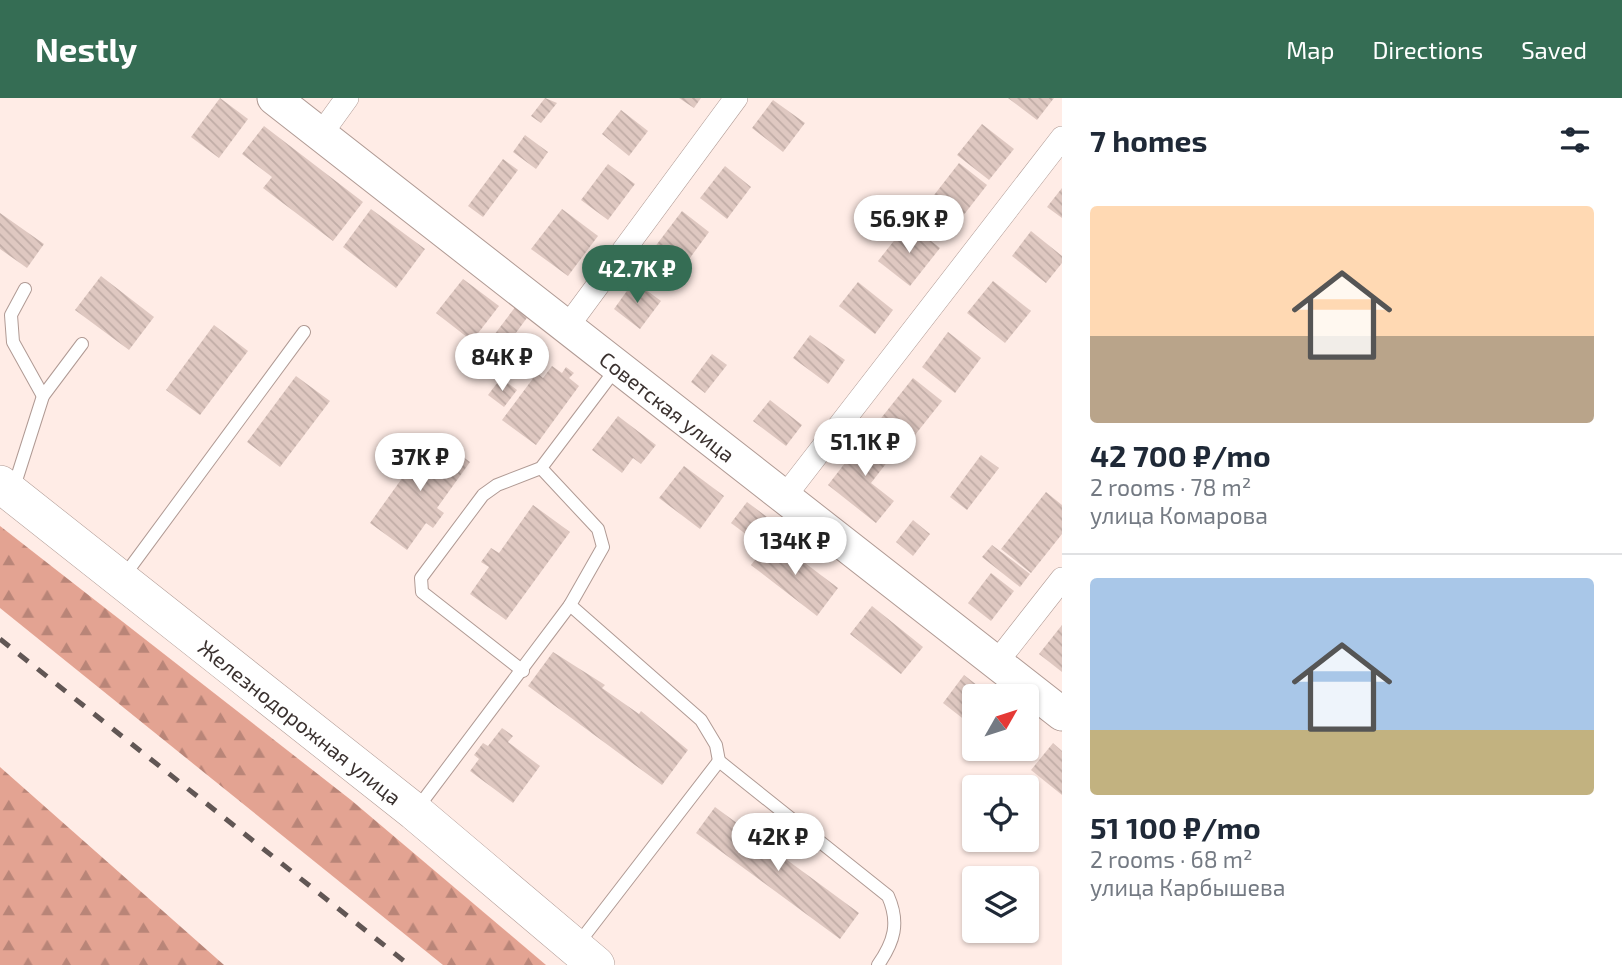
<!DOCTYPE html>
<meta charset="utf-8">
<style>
:root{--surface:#fff;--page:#f2f2f3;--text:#1f2937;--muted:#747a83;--line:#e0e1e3;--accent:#356d54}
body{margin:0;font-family:"Exo 2",sans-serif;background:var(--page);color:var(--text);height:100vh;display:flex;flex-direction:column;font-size:26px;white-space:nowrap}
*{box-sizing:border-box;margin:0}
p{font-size:23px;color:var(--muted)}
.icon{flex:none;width:38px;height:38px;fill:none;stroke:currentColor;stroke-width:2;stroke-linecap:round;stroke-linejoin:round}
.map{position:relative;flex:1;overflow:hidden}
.panel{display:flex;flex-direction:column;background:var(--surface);width:560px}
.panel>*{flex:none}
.needle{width:46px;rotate:51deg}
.buttons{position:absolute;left:962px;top:586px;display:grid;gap:14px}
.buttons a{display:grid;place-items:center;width:77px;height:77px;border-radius:7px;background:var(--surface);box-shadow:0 2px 5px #0004;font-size:35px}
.price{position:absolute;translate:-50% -60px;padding:0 16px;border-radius:24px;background:#fff;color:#222;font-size:23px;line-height:46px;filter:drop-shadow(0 2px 4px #0008)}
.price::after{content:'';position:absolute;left:50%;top:42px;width:21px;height:16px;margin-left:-10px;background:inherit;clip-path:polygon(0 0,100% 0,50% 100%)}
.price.on{background:var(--accent);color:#fff}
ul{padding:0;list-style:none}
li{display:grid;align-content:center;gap:14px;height:371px;padding:0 28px}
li+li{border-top:2px solid var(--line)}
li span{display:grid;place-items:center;height:217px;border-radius:7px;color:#555}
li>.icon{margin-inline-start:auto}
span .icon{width:126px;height:126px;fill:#fffc;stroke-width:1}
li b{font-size:30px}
h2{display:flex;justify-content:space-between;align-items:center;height:84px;padding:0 28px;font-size:30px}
header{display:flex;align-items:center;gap:42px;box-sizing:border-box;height:98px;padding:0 35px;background:var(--accent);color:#fff}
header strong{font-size:33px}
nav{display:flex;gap:38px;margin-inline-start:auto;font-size:24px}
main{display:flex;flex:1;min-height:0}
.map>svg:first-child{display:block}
.forest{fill:url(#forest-firs)}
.building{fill:url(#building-back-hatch)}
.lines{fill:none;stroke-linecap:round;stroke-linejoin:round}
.lane-casing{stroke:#b09a94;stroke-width:14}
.street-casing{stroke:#b09a94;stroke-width:24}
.secondary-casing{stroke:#b09a94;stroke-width:35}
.primary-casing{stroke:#b09a94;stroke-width:38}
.lane{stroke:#fff;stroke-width:12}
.street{stroke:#fff;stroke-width:23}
.secondary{stroke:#fff;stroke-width:33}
.primary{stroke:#fff;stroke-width:37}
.rail{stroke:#615654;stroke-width:5;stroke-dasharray:12 12;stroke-linecap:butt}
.labels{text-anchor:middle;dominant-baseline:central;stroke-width:5;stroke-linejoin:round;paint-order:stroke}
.street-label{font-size:21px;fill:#3a312f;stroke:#ffece6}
</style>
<header>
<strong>Nestly</strong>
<nav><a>Map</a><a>Directions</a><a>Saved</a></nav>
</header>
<main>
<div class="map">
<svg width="1062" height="867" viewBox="0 0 1062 867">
<defs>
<pattern id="forest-firs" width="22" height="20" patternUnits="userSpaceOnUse" patternTransform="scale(1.75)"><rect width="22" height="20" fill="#e3a392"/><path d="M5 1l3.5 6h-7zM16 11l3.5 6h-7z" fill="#b98578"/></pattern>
<pattern id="building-back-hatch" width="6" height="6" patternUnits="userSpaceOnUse" patternTransform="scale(1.75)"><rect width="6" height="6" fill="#dfc8c1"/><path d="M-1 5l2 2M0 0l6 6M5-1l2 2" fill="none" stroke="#c0aca6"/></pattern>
</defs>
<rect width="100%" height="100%" fill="#ffece6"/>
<g class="forest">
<path d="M0,428l351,274 195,165h-103l-443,-357z"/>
<path d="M0,669l224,198h-224z"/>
</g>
<g class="building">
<path d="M220,0l28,21 -29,39 -28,-21z"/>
<path d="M545,0l12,5 -16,20 -10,-7z"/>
<path d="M679,0h22l-7,10z"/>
<path d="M1008,0h46l-17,22z"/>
<path d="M773,2l32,23 -22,29 -31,-24z"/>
<path d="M621,12l27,21 -19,25 -27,-22z"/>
<path d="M982,26l32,25 -25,31 -32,-25z"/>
<path d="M264,28l99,76 -30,39 -70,-53 9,-11 -30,-23z"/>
<path d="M525,37l23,17 -12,17 -23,-17z"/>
<path d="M503,61l15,11 -35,47 -15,-11z"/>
<path d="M959,65l28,22 -35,45 -28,-22z"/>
<path d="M608,66l27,20 -27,36 -27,-20z"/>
<path d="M725,68l26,21 -24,32 -27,-21z"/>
<path d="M1062,90v30l-15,-11z"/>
<path d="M371,111l54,40 -29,39 -53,-41z"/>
<path d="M562,111l36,27 -30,40 -37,-27z"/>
<path d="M682,113l27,21 -33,45 -28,-21z"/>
<path d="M0,115l44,31 -17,24 -27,-19z"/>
<path d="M908,125l32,25 -30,38 -32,-25z"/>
<path d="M1031,133l31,25v7l-16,20 -34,-27z"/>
<path d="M101,178l53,41 -25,33 -54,-40z"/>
<path d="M463,181l36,27 -27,35 -36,-28z"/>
<path d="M634,183l27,20 -21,28 -26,-20z"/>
<path d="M993,183l38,30 -26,32 -38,-30z"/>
<path d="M858,184l35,28 -18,24 -36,-28z"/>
<path d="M516,208l13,9 -27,37 -14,-9z"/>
<path d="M214,227l34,26 -48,64 -34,-25z"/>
<path d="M948,234l33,26 -26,35 -33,-26z"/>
<path d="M810,237l35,25 -17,24 -35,-26z"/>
<path d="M712,256l15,11 -22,28 -14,-11z"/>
<path d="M552,268l10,7 4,-6 8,6 -5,5 10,8 -43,59 -34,-25 35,-47 6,5z"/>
<path d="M296,278l34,25 -50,66 -33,-25z"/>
<path d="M501,280l16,12 -13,17 -16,-12z"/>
<path d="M913,280l29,23 -35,44 -29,-23z"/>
<path d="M770,302l32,25 -16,21 -33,-25z"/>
<path d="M618,318l38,29 -15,19 -8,-6 -11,15 -30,-23z"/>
<path d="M869,334l26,20 -24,31 23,18 -18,22 -48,-38z"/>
<path d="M433,337l37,27 -33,46 7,5 -11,15 -7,-5 -19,27 -37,-27z"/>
<path d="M981,357l18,13 -32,42 -17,-13z"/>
<path d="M684,368l40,30 -24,33 -41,-31z"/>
<path d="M1046,394l16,13v29l-31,39 -30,-24z"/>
<path d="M747,404l20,15 -16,21 -20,-15z"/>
<path d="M533,407l37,27 -64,88 -36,-26 19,-27 -8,-5 10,-14 8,5z"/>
<path d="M913,422l17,14 -17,22 -17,-14z"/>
<path d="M772,440l66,50 -21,28 -66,-51z"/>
<path d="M992,447l38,29 -10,13 -38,-30z"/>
<path d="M991,475l23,18 -23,30 -23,-18z"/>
<path d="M872,508l51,41 -22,27 -51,-40z"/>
<path d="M1062,527v47l-23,-18z"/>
<path d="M553,554l52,33 -3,3 37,26 2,-3 47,39 -26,35 -134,-99z"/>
<path d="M964,577l27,21h-16v32l-32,-25z"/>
<path d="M502,630l11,8 -5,6 32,24 -27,37 -43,-32 9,-12 -5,-4 9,-12 5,3z"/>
<path d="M1053,645l9,8v44l-31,-25z"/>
<path d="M715,709l144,106 -19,26 -144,-106z"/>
</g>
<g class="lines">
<g class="lane-casing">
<g id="lane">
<path d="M25,191l-14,26 2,27 30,54"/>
<path d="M541,370l57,61 5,18 -33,58"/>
<path d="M13,392l30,-94 39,-52"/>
<path d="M124,478l180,-244"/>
<path d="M523,573l-101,-79 -1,-14 62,-83 14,-10 44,-17 77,-102"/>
<path d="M416,712l154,-205 131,115 15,25 3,16"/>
<path d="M578,846l141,-183 169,135c12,27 6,46 -10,69"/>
</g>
</g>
<g class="street-casing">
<g id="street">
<path d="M321,36l26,-36"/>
<path d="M567,229l169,-229"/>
<path d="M785,398l277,-358"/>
<path d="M996,565l66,-84"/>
</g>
</g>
<g class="secondary-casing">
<g id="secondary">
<path id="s1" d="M274,0l788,616"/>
</g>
</g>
<g class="primary-casing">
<g id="primary">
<path id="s2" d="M0,386l415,328 181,153"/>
</g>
</g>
<use href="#lane" class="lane"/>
<use href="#street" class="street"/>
<use href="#secondary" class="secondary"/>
<use href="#primary" class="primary"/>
<path class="rail" d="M0,541l409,326"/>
</g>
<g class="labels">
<g class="street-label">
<text stroke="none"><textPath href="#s1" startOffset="500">Советская улица</textPath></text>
<text stroke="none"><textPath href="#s2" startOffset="383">Железнодорожная улица</textPath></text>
</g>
</g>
</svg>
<div class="buttons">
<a><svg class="needle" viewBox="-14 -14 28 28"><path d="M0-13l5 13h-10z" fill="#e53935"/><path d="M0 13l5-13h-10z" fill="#747a83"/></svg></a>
<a><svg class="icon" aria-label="locate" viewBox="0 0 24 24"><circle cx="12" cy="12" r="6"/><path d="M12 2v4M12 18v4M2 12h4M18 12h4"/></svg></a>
<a><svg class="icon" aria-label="layers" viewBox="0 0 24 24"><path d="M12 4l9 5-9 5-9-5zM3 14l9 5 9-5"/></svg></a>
</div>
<b class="price" style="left:909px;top:157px">56.9K ₽</b>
<b class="price on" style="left:637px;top:207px">42.7K ₽</b>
<b class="price" style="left:502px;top:295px">84K ₽</b>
<b class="price" style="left:865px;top:380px">51.1K ₽</b>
<b class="price" style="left:420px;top:395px">37K ₽</b>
<b class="price" style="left:795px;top:479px">134K ₽</b>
<b class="price" style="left:778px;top:775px">42K ₽</b>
</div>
<section class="panel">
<h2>7 homes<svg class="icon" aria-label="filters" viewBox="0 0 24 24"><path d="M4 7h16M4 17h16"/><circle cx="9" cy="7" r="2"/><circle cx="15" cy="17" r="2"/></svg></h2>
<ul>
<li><span style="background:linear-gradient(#ffd9b3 60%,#b9a48a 0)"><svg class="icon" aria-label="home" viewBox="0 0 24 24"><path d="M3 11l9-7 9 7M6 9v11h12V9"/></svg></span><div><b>42 700 ₽/mo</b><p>2 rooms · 78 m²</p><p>улица Комарова</p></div></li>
<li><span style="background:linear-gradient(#a9c7e8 70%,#c2b280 0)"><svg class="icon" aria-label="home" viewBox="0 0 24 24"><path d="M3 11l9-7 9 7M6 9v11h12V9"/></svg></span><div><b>51 100 ₽/mo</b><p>2 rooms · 68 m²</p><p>улица Карбышева</p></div></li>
</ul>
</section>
</main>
